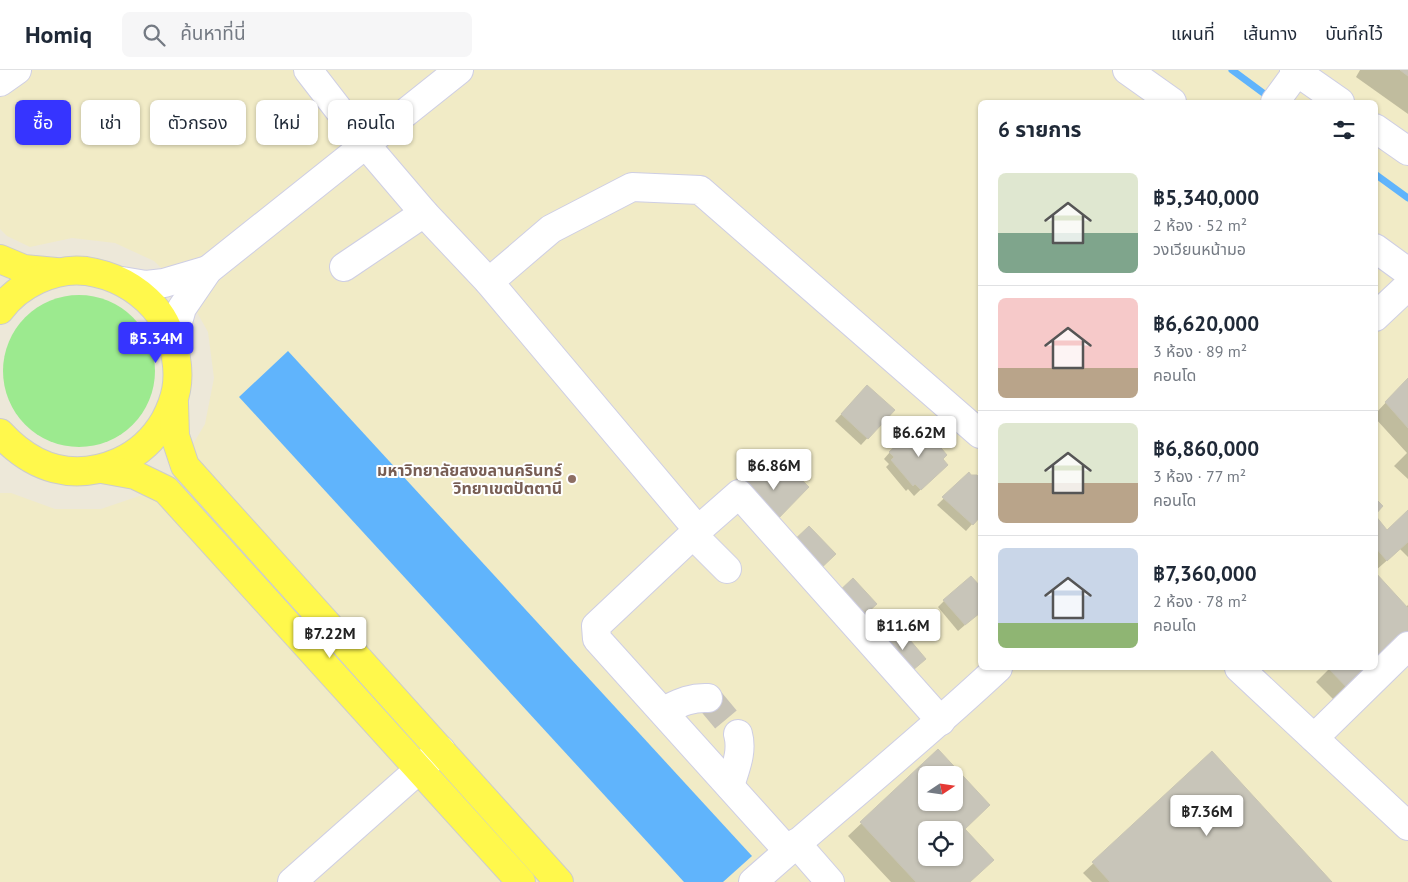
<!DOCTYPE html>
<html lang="th">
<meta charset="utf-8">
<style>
:root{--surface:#fff;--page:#f6f6f7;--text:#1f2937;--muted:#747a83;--line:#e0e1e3;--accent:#3634ff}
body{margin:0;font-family:"PT Sans","Noto Sans Thai",sans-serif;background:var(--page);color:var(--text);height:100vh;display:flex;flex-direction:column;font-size:19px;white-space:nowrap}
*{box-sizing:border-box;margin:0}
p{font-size:16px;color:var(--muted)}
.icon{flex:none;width:28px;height:28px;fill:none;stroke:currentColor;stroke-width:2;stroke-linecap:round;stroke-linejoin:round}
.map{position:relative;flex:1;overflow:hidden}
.drawer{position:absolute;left:978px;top:30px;width:400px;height:570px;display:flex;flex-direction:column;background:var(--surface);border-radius:8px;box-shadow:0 1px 4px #0004}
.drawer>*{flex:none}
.hud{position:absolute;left:15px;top:30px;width:475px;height:45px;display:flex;gap:10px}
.needle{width:32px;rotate:77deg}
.controls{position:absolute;left:918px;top:696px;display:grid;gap:10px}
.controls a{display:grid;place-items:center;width:45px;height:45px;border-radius:8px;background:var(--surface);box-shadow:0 1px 4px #0004;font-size:25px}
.price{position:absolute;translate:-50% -42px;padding:0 11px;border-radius:5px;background:#fff;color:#222;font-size:16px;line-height:32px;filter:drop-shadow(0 1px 2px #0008)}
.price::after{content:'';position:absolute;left:50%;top:30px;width:15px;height:11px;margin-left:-8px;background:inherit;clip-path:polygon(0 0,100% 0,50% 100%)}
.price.current{background:var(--accent);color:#fff}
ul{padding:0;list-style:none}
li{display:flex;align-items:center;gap:15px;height:125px;padding:0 20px}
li+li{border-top:1px solid var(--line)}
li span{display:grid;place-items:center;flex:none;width:140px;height:100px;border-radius:8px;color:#555}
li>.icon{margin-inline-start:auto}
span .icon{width:60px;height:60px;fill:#fffc;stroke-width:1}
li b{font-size:21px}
h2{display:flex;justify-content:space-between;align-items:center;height:60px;padding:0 20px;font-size:21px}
.pill{padding:0 18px;border-radius:8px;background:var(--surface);box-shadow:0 1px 4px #0004;font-size:18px;line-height:45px}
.pill.current{background:var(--accent);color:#fff}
header{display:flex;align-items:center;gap:30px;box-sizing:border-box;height:70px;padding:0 25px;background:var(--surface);border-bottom:1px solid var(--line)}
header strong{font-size:24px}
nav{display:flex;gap:28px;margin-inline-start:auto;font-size:18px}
.search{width:350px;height:45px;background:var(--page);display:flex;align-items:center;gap:12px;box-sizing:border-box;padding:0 18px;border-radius:8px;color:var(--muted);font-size:19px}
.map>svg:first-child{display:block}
.education{fill:#f1ebc6;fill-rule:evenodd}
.green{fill:#9cea8f}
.water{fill:#60b4fc}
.shadow{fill:#0003;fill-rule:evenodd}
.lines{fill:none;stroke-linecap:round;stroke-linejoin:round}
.stream{stroke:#60b4fc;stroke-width:7}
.building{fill:#c8c5b9;stroke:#c9c5b3;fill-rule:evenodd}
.minor-tunnel{stroke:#c6c2b6;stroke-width:28;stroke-dasharray:28 14;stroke-linecap:butt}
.minor-casing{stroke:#cecee4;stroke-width:30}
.major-casing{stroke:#ccc;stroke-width:30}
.minor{stroke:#fff;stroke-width:28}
.major{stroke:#fff84c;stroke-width:28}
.education-dot{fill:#8d6e63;stroke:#fff;stroke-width:2}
.labels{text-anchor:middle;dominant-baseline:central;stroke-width:4;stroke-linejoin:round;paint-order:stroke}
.education-label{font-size:16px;font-weight:bold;fill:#785e54;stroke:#fff;text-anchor:end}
</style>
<header>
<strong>Homiq</strong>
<div class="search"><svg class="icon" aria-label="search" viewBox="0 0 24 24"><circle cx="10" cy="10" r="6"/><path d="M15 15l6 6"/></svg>ค้นหาที่นี่</div>
<nav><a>แผนที่</a><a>เส้นทาง</a><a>บันทึกไว้</a></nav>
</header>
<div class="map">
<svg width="1408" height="812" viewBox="0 0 1408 812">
<rect width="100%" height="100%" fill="#ede8d9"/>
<path class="education" d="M0,0h1408v812h-1408v-389h11l44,16h46l44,-15 36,-30 24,-40 9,-46 -6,-46 -23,-41 -31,-30 -39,-18 -43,-5 -42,9 -23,-11 -7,-7zM980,32h395v566h-395zM926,705h28v27h-28zM926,760h28v28h-28z"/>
<circle class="green" cx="79" cy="301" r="76"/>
<path class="water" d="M288,281l464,505 -29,26h-39l-445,-485z"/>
<g class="shadow">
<path d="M1360,0h48v44l-52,-37z"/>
<path d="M1408,309v100l-14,-13 13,-13 -32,-35v-4z"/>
<path d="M861,323l32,17 -32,35 -26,-24z"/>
<path d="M890,382l51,7 -1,12 -26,25 -6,-7 -2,2 -20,-24 3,-3 -5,-5z"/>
<path d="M969,404l11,6v35l-14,16 -29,-26z"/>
<path d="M1408,442v45l-8,-8 -25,22v-54l12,15z"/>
<path d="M1375,503l31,34 2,-2v39l-69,61 -23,-23 14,-14h45z"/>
<path d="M980,518v24l-22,19 -20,-24 6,-6z"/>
<path d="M938,681l51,54 -25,24 5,53h-78l-43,-46zM926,705h28v27h-28zM926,760h28v28h-28z"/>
<path d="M1212,683l119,129h-239l-9,-9z"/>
</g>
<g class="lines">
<g class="stream">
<path d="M1232,0l38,28"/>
<path d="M1375,104l33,24"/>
</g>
</g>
<g class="building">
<path d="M1400,0h8v6z"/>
<path d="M1408,308v50l-23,-26z"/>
<path d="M867,315l28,25 -27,29 -27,-25z"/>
<path d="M916,357l4,5 5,-3 22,26 -4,4 5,6 -27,25 -6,-6 -2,2 -22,-26 3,-3 -5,-5z"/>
<path d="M781,390l28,27 -35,36 -35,-33 19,-20 7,7z"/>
<path d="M969,402l2,3h6l3,3v39l-7,8 -31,-28z"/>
<path d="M1375,428l8,8 -8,9 12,15 21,-20v32l-21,19 -12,-14z"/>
<path d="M809,456l27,28 -20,19 -27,-28z"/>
<path d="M1375,502l33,36v36l-56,49 -24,-25h47z"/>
<path d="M971,506l9,10v27l-15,12 -22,-25z"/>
<path d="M853,508l24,26 -19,17 -23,-26z"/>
<path d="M899,557l27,32 -20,17 -27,-32z"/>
<path d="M938,679l52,56 -25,24 29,31 -24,22h-54l-56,-60zM926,705h28v27h-28zM926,760h28v28h-28z"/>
<path d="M1212,681l120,131h-222l-18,-20z"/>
</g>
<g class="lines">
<path class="minor-tunnel" d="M708,628l30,36"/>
<g class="minor-casing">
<g id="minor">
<path d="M308,0l58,75 58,68 65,69 209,248 41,-36 202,227"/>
<path d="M1127,0l45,32"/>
<path d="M1298,0l-1,2 43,30"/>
<path d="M0,12l17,-12"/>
<path d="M1275,32l22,-30 -3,-2"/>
<path d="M1375,58l33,23"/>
<path d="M1375,178l33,24"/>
<path d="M344,197l80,-54"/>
<path d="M122,211l24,4 18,-2 44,-13"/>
<path d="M489,212l62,-53 81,-42 68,3 280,244"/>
<path d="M1375,247l33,-31"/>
<path d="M173,270l9,-32 26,-38 251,-200"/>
<path d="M698,460l-102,96 1,13 191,212"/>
<path d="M693,465l34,34"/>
<path d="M1239,598l169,158"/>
<path d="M663,641c15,-7 27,-14 45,-13"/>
<path d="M1314,668l94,-92"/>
<path d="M730,716c5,-17 13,-34 8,-52"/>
<path d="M796,773l34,39"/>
<path d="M292,812l149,-132"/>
<path d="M753,812c81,-72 166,-140 245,-214"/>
</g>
</g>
<g class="major-casing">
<g id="major">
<path d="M0,189l24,10 32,3"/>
<path d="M0,240c18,-25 54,-43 86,-39 27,4 49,15 68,36 13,15 19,32 22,51 4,23 0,41 -11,62 -11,19 -26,33 -46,42 -46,20 -86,7 -119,-29"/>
<path d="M174,333l1,33 10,30 374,416"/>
<path d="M102,399l33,6 31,15 355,392"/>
</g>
</g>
<use href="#minor" class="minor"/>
<use href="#major" class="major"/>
</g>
<circle class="education-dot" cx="572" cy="409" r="5"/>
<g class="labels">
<g class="education-label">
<text x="562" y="400">มหาวิทยาลัยสงขลานครินทร์<tspan x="562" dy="18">วิทยาเขตปัตตานี</tspan></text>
</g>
</g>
</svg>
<div class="controls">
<a><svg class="needle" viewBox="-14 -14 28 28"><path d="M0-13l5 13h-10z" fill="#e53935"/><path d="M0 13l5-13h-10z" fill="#747a83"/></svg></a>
<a><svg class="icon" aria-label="locate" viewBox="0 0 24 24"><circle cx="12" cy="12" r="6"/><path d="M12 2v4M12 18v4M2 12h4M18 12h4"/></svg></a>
</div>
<b class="price current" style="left:156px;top:294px">฿5.34M</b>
<b class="price" style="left:919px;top:388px">฿6.62M</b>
<b class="price" style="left:774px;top:421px">฿6.86M</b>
<b class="price" style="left:903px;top:581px">฿11.6M</b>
<b class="price" style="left:330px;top:589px">฿7.22M</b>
<b class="price" style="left:1207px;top:767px">฿7.36M</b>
<div class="hud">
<a class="pill current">ซื้อ</a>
<a class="pill">เช่า</a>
<a class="pill">ตัวกรอง</a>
<a class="pill">ใหม่</a>
<a class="pill">คอนโด</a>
</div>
<section class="drawer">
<h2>6 รายการ<svg class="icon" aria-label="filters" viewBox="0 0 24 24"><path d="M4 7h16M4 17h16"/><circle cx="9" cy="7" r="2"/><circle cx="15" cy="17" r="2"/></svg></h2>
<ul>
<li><span style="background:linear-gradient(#dfe7d0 60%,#7fa58c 0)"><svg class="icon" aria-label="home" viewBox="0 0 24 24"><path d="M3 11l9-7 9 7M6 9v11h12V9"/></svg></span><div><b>฿5,340,000</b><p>2 ห้อง · 52 m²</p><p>วงเวียนหน้ามอ</p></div></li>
<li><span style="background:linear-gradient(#f6c9c9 70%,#b9a48a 0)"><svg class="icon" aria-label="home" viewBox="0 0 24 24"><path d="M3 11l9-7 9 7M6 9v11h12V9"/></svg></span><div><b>฿6,620,000</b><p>3 ห้อง · 89 m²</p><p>คอนโด</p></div></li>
<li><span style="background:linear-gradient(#dfe7d0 60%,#b9a48a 0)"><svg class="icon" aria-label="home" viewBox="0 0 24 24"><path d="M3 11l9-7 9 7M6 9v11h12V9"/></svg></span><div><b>฿6,860,000</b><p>3 ห้อง · 77 m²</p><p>คอนโด</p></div></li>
<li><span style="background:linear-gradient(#c9d6e8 75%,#8fb573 0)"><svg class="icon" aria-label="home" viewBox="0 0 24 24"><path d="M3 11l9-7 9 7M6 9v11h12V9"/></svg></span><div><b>฿7,360,000</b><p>2 ห้อง · 78 m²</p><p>คอนโด</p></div></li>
</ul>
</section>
</div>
